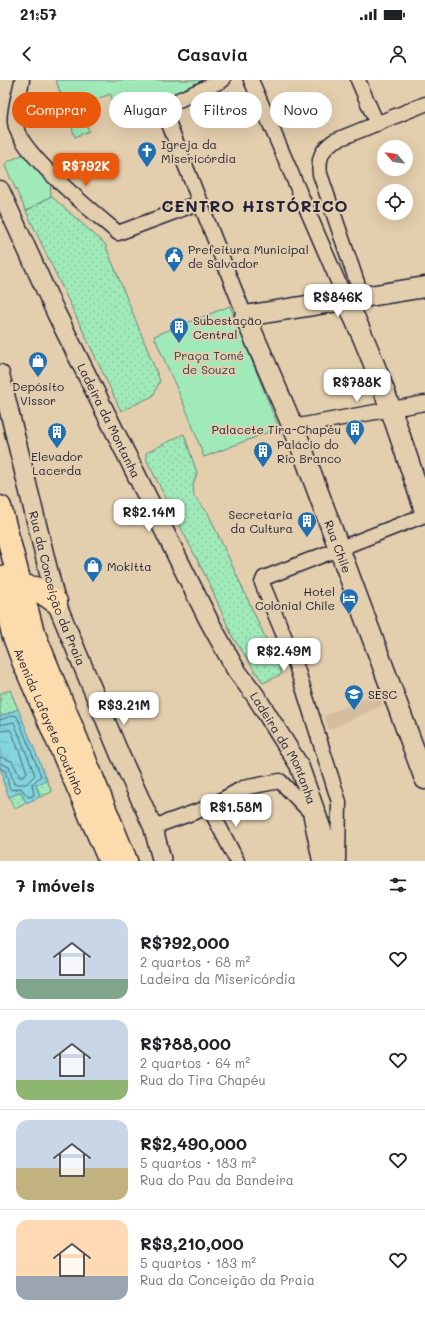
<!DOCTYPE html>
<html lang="pt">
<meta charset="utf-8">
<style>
:root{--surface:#fff;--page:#f6f6f6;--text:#202124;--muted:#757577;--line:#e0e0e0;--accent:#ea580c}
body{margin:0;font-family:Mali,sans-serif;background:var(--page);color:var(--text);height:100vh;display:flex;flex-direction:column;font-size:15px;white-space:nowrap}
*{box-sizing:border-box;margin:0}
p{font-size:13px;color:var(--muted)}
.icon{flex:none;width:22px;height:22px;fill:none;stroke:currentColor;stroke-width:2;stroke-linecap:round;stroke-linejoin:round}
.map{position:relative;height:781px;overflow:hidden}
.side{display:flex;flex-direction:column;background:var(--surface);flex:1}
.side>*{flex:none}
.banner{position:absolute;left:12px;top:12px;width:401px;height:36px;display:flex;gap:8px}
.needle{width:26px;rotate:298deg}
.fabs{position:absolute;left:377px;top:60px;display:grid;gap:8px}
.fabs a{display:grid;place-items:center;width:36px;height:36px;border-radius:50%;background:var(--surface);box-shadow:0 4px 16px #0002;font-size:20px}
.price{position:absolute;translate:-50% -34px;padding:0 9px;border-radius:8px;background:#fff;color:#222;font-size:13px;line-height:26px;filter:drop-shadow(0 1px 2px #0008)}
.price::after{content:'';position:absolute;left:50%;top:24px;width:12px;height:9px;margin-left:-6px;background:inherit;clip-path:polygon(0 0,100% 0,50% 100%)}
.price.active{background:var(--accent);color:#fff}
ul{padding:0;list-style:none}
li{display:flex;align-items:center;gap:12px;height:100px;padding:0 16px}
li+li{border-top:1px solid var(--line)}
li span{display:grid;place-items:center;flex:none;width:112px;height:80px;border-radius:12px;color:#555}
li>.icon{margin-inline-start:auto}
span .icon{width:48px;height:48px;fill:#fffc;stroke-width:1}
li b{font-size:17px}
h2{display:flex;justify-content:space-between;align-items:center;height:48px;padding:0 16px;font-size:17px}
.pill{padding:0 14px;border-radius:18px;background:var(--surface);box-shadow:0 4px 16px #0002;font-size:14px;line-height:36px}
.pill.active{background:var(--accent);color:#fff}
.status{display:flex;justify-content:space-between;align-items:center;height:28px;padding:0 20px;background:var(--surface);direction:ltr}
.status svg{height:11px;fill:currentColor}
header{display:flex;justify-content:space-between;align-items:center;height:52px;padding:0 16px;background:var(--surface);font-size:18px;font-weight:600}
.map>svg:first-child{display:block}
.built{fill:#d4be9f}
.grass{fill:url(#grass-dots);stroke:#61867a}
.park{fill:#a0e9b8;stroke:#61867a}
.water{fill:url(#water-ripples);stroke:#5c8d9b}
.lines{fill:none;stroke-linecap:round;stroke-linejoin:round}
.shore{stroke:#49697b;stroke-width:1}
.minor-casing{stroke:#22223b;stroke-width:17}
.tertiary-casing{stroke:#22223b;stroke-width:21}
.secondary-casing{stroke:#22223b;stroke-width:23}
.primary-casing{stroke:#22223b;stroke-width:25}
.minor{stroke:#e3cead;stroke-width:14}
.tertiary{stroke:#e3cead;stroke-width:18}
.secondary{stroke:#e3cead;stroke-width:20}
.primary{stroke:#fcdcac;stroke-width:22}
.labels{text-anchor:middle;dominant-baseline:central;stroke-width:4;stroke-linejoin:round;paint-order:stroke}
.poi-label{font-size:12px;fill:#22223b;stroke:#e3cead;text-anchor:start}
.park-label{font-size:12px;fill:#35404e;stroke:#e3cead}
.street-label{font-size:12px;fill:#22223b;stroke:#e3cead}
.district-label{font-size:16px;font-weight:bold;letter-spacing:1px;fill:#22223b;stroke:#e3cead}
</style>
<div class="status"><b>21:57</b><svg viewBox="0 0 49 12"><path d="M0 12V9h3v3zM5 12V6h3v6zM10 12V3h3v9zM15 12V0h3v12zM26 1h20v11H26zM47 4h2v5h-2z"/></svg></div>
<header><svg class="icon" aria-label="back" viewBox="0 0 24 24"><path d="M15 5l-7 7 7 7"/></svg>Casavia<svg class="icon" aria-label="person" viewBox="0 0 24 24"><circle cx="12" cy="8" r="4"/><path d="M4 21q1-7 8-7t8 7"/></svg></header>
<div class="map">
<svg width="425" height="781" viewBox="0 0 425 781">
<defs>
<pattern id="grass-dots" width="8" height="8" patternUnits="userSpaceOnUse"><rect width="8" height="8" fill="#a0e9b8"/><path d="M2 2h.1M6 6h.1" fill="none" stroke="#8ac89f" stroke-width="1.8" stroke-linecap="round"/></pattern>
<pattern id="water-ripples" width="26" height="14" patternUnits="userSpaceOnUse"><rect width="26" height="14" fill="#83d4db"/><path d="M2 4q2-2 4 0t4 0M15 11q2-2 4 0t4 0" fill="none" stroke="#71b6bd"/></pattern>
</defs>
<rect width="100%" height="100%" fill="#e3cead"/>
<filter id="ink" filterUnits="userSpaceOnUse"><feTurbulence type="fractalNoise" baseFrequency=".025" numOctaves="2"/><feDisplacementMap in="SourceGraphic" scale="8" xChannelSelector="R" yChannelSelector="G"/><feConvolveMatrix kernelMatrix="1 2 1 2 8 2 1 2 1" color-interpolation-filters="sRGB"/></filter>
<g filter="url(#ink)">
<path class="built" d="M378,612l5,13 -54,25 -5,-14z"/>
<g class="grass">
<path d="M51,116l54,48 55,137 -7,15 -32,15 -95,-200z"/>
<path d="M184,354l13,39 -4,12 1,11 14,17 74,161 -19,9 -31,-47 -22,-51 -63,-124 -1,-8z"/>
<path d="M10,610l8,19 -18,8v-23z"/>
<path d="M47,700l5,12 -12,5 -4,-12z"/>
<path d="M21,711l5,12 -11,6 -6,-12z"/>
</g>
<g class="park">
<path d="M56,0h152l-88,38 -10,-24 -31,12 10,25 -14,6z"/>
<path d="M24,74l26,28 1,14 -25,15 -21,-45 2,-4z"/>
<path d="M230,226l49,122 -75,29 -16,-43 -34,-78z"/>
</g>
<path class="water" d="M18,629l29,71 -11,5 4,12 -14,6 -5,-11 -12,5 -7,-18 2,-1 -4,-10v-51z"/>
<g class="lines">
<g class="shore">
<path d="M0,640l14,-5 3,1 24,60 -9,8 2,11 -6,2 -7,-9 -10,2c-4,-6 -3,-12 -6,-19l-5,-3"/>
<path d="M0,645l14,-3 21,53 -9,9h-12l-5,-17 -9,-4"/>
<path d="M0,651l11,-1 16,42 -4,5h-3l-8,-16 -12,-4"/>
</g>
<g class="minor-casing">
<g id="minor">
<path d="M22,0c-2,12 -8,31 -7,42 2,30 80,91 103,111l83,-31"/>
<path d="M223,0l-51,23 -7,11 80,202"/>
<path d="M251,0l95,220"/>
<path d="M358,0l19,44"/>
<path d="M362,217l-42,-123c-2,-15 1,-24 14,-33l91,-37"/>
<path d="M293,347l132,-24"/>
<path d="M209,727l28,54"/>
<path d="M153,747l56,-20 34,-19 37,-7 30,31 10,49"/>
<path d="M338,781l1,-59 -44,-140 -33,-79 2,-5 161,-63"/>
</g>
</g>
<g class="tertiary-casing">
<g id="tertiary">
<path id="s1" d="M0,110l56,123 153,308 27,49 19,25 44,70 34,96"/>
<path id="s2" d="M0,294l56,228 64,153 33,72 9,34"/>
</g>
</g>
<g class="secondary-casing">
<g id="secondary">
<path id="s3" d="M425,207l-180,29 54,125 126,338"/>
<path d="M346,220c33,67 55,140 79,211"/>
</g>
</g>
<g class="primary-casing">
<g id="primary">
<path d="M0,427l32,122 94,232"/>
<path id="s4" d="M0,497l13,57 10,27 87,200"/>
<path d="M21,506l14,2 21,14"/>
</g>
</g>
<use href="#minor" class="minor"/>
<use href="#tertiary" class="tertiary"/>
<use href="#secondary" class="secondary"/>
<use href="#primary" class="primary"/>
</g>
</g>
<defs>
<g id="church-pin" transform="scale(1)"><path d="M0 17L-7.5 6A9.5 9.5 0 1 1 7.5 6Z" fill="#1f6fb2" stroke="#e3cead"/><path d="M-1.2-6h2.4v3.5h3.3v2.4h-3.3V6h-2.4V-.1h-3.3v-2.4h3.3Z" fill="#fff"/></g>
<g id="civic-pin" transform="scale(1)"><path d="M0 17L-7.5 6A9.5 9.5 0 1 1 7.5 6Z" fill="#1f6fb2" stroke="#e3cead"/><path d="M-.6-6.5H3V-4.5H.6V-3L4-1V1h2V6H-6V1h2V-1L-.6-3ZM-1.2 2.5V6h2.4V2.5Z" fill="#fff"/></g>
<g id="building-pin" transform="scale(1)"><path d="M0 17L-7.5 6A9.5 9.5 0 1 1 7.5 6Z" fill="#1f6fb2" stroke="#e3cead"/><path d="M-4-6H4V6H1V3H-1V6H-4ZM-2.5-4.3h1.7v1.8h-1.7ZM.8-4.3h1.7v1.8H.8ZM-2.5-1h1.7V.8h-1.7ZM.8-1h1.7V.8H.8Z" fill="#fff"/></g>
<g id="shop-pin" transform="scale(1)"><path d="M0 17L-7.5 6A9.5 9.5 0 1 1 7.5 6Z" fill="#1f6fb2" stroke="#e3cead"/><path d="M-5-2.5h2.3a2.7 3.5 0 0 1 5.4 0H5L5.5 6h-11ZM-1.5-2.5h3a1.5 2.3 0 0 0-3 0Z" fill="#fff"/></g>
<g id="hotel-pin" transform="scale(1)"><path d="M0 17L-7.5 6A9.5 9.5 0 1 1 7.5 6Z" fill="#1f6fb2" stroke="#e3cead"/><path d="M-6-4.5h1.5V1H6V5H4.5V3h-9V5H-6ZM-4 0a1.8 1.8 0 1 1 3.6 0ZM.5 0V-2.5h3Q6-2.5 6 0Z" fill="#fff"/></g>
<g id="university-pin" transform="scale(1)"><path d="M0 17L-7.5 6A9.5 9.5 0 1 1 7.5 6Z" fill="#1f6fb2" stroke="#e3cead"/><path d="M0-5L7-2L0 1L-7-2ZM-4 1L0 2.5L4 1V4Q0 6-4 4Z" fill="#fff"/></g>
</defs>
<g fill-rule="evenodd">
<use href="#church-pin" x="147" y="71"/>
<use href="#civic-pin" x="174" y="176"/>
<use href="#building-pin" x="179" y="247"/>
<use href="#shop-pin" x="38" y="281"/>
<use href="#building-pin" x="355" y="349"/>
<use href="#building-pin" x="57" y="352"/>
<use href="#building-pin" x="263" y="371"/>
<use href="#building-pin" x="307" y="441"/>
<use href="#shop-pin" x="93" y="486"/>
<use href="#hotel-pin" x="349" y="518"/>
<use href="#university-pin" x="354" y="614"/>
</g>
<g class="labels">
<g class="poi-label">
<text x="161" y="64">Igreja da<tspan x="161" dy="14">Misericórdia</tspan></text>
<text x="188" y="169">Prefeitura Municipal<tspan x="188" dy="14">de Salvador</tspan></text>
<text x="193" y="240">Subestação<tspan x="193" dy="14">Central</tspan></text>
<text x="38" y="306" text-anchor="middle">Depósito<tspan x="38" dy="14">Vissor</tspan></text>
<text x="341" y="349" text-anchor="end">Palacete Tira-Chapéu</text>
<text x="277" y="364">Palácio do<tspan x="277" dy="14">Rio Branco</tspan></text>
<text x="57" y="376" text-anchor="middle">Elevador<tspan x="57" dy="14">Lacerda</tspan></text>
<text x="293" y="434" text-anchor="end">Secretaria<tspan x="293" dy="14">da Cultura</tspan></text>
<text x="107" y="486">Mokitta</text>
<text x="335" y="511" text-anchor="end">Hotel<tspan x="335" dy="14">Colonial Chile</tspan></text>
<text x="368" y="614">SESC</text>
</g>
<g class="park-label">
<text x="209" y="275">Praça Tomé<tspan x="209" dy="14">de Souza</tspan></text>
</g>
<g class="street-label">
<text stroke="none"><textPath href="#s1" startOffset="255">Ladeira da Montanha</textPath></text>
<text stroke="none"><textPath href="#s3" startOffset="431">Rua Chile</textPath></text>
<text stroke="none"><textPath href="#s2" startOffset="222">Rua da Conceição da Praia</textPath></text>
<text stroke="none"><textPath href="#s4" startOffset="153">Avenida Lafayete Coutinho</textPath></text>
<text stroke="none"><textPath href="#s1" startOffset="627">Ladeira da Montanha</textPath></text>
</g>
<g class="district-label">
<text x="255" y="125">CENTRO HISTÓRICO</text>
</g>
</g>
</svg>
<div class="fabs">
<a><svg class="needle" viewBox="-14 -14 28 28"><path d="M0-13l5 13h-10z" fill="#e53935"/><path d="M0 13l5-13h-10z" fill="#757577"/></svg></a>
<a><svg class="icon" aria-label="locate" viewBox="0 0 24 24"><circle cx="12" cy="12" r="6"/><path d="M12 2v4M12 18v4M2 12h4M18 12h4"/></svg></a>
</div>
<b class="price active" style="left:86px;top:107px">R$792K</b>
<b class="price" style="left:338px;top:238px">R$846K</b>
<b class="price" style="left:357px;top:323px">R$788K</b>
<b class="price" style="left:149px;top:453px">R$2.14M</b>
<b class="price" style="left:284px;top:592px">R$2.49M</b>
<b class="price" style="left:124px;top:646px">R$3.21M</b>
<b class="price" style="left:236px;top:748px">R$1.58M</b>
<div class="banner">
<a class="pill active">Comprar</a>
<a class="pill">Alugar</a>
<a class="pill">Filtros</a>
<a class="pill">Novo</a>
</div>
</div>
<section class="side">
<h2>7 imóveis<svg class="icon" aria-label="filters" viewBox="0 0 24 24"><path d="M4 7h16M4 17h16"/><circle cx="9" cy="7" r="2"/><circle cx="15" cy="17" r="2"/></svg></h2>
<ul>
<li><span style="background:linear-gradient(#c9d6e8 75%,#7fa58c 0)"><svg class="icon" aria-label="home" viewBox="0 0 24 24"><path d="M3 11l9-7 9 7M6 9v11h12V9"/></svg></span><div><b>R$792,000</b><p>2 quartos · 68 m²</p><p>Ladeira da Misericórdia</p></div><svg class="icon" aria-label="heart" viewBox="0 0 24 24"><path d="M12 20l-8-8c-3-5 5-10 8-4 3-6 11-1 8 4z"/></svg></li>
<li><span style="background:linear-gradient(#c9d6e8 75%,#8fb573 0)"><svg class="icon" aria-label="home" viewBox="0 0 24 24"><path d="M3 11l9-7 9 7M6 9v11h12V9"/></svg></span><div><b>R$788,000</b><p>2 quartos · 64 m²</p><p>Rua do Tira Chapéu</p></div><svg class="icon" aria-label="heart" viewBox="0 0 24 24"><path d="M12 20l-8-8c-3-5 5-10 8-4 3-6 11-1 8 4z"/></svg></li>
<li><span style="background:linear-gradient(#c9d6e8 60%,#c2b280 0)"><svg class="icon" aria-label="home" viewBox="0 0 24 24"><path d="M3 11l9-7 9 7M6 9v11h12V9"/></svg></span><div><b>R$2,490,000</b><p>5 quartos · 183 m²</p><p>Rua do Pau da Bandeira</p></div><svg class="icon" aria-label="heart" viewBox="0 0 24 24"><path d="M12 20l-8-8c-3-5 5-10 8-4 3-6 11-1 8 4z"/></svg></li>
<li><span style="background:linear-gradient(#ffd9b3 70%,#9aa5b1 0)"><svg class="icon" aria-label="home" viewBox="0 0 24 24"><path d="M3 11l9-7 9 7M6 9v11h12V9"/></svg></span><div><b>R$3,210,000</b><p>5 quartos · 183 m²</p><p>Rua da Conceição da Praia</p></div><svg class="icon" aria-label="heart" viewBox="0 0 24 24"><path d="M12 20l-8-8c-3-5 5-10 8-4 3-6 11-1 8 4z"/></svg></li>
</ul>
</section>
